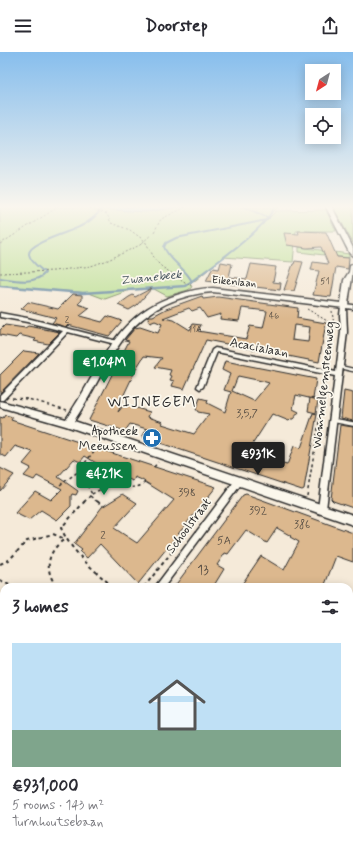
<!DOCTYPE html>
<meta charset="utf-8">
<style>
:root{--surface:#fff;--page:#f2f2f3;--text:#2b2b33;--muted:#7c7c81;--accent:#0b8043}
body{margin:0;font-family:Mynerve,sans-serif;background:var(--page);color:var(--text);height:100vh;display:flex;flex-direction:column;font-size:15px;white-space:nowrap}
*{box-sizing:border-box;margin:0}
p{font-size:13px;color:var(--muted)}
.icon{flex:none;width:22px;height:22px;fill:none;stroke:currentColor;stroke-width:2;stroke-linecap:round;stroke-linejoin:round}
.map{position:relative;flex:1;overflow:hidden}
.side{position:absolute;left:0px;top:531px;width:353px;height:268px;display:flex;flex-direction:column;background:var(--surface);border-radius:12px 12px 0 0;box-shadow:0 2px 10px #0003}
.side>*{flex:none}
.needle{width:26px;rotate:216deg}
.buttons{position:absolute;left:305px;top:12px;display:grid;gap:8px}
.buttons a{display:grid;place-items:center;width:36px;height:36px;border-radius:0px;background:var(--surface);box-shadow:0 2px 10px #0003;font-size:20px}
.price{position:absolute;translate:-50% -34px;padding:0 9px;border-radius:4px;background:var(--accent);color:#fff;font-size:13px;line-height:26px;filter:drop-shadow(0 1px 2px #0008)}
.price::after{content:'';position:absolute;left:50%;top:24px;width:12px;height:9px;margin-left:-6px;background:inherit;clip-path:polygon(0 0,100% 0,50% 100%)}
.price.selected{background:#222;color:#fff}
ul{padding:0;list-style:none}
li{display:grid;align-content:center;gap:8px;height:212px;padding:0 12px}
li span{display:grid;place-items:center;height:124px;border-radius:0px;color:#555}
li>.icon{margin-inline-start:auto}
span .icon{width:72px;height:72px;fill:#fffc;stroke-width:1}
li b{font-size:17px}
h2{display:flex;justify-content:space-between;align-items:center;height:48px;padding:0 12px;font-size:17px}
header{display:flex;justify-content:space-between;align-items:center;height:52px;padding:0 12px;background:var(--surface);font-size:18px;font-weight:700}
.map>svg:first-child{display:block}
.green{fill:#c0e098;stroke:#768662}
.water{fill:#96cdf5;stroke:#6b8ca4}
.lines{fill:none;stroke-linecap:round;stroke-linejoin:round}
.stream-far1{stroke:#6b8ca4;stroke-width:2}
.stream{stroke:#6b8ca4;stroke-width:2.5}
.building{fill:#dcb88e;stroke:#2b2b2b;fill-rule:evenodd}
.lane-far1-casing{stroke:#2b2b2b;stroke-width:5}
.lane-casing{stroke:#2b2b2b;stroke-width:6}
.street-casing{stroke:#2b2b2b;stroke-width:3}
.secondary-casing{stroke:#2b2b2b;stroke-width:3}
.path-far2{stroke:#2b2b2b;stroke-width:1;stroke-dasharray:2 2;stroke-linecap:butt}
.path-far1{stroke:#2b2b2b;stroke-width:1.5;stroke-dasharray:3 3;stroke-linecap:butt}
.path{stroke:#2b2b2b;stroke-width:2;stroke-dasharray:3.5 3.5;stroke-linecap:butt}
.lane-far1{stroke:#fbf7ec;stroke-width:2.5}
.lane{stroke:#fbf7ec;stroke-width:3.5}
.street{fill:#fbf7ec;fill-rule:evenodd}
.secondary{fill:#fbf7ec;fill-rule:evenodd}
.labels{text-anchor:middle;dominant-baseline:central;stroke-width:3.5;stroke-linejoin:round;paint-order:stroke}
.far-number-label{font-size:9px;fill:#574e44}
.far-street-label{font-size:11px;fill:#2b2b2b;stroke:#fbf7ec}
.number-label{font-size:11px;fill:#574e44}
.far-water-label{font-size:12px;font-style:italic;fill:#46545e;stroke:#fbf7ec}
.street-label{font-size:13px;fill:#2b2b2b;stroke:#fbf7ec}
.poi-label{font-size:13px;fill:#2b2b2b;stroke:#fbf7ec;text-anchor:end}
.near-number-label{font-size:13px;fill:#574e44}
.quarter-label{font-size:15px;letter-spacing:1px;fill:#2b2b2b;stroke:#fbf7ec}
</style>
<header><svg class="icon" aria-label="menu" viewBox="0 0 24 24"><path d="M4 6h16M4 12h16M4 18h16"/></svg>Doorstep<svg class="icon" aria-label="share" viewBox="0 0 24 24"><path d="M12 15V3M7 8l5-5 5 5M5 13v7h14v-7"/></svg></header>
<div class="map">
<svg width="353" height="799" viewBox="0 0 353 799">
<rect width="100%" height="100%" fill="#f5ead9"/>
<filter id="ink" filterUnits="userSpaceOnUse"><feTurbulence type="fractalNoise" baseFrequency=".025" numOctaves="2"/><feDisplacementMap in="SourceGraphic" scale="8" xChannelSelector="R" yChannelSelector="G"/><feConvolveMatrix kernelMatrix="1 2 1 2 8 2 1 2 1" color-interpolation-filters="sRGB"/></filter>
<g filter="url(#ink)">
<g class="green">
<path d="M0,155h279l-10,8v3l7,-7 50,-1 10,21h-40l-3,31 -70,-5 -27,23 -7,2 3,5 -4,3 -21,6 -13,-7 -24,1 -25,9 -16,-6 -89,-7z"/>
<path d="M333,155h20v36z"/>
<path d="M299,195l50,7v4l-50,-6z"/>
</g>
<path class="water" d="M101,155h79l-34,5 -47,-3z"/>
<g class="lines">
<g class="stream-far1">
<path d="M244,155l25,11"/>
<path d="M0,226c14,2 35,7 45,-5 -5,-5 -15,-11 -16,-19 -1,-11 41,-22 50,-27 9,-4 16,-10 22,-17"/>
<path d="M192,230c-6,-14 -22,-20 -28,-35l2,-4 10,-5 91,-18"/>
<path d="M188,232c19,-15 80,-56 86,-77"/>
</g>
<path class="stream" d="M0,234l83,7 102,-7 4,-3"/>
</g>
<g class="building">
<path d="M298,179l28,1 11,25 12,1 -1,11 -12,-2 -5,30 -18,-2 6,-24 -8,-1 2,-8 15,2 -7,-17 -14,1 -20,-3 -3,-12 15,1z"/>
<path d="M295,209l8,1 -9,29 -10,-1 9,-26h1z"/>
<path d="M221,210l11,2 -3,13 18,2 4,-15 25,3 -3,15 8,1 -1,7 -74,-9 5,-10 2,-3 6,1z"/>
<path d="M152,236l-15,17 -8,5 -11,-5 11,-8 4,-2 2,2z"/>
<path d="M73,242l9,1v5l-4,4 12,4 -10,8 22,6 5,-6 15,5 -13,15 -41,-11 -2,2 -14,-4 4,-5 -35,-9 7,-7 30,7z"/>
<path d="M202,244l1,3 15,-2 80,11 -1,10 29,5 -7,39 -113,-22 -22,49 -12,-3 2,-5 -4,-1 2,-4 -3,-1 2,-5 -16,-3 7,-9 -18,-2 -7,11 -18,38 2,1 -3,6 6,-7h2l24,7 -2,5 15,5 -1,2 32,10 15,-20 -11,-2 -2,-3 4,-11 8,2 -1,3 18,9 6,-20 -7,-2 6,-16 -8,-4 3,-9 91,18 -3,20 -17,-4 -3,14 6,3 -6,7h-2l-2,2 -17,-7 -22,34 10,4 -3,6 30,7 7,-19 7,2 12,-35 4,1 -13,75 -2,1 -160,-53 5,-8 -17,-5 -5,7 -36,-11 40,-79 -4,-1 10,-12 5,-1 18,6 4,-9 -7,-3 -5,2 -2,-3 1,-4h4l13,-7zM189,256l3,3 8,-3 7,10 14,-4 -1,5 19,2 3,-13 25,3 -4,17 -13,-2 -4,13 -48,-8 3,-6 -8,-1 -3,6 -16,-10 -11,-2zM294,273l16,2 -2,15 -16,-2zM238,324l24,5 7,2 -15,18 -22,-10z"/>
<path d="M5,273l20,3 3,-2 32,6 -12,12 -14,-3 2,-2 -17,-4 -3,3 -16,-3v-5z"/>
<path d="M24,299l15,2 -39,40v-18z"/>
<path d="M344,339l9,2v28l-12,-3z"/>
<path d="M310,346l8,2 -2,13 -8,-2z"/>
<path d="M5,363l8,2 -2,3 205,67 -78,97 -38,-40 -13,14 -7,-6 2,-2 -8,-6 28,-37 21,-13 14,9 -23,25 23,15 37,-43 -32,-20 -7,-3 -2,4 -10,-4 2,-3 -29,-11 -11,-7 -5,6 -6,-3 -16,18 20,14 -2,4 -4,-1 -1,2v10l-14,14 -16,-10 -12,10 -14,-7 20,-22 16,9 11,-11 -25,-13 -3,4 -10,-4 7,-8 -8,-4 10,-12 -18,-6 -9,11 -6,-3v-37l3,1z"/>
<path d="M340,373l13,2v81l-20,-7 -2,-2z"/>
<path d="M0,416l14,7 -14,16z"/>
<path d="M246,442l107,39v29l-17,-6 -12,31h-84l21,-31 23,14 15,-28 -9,-5 1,-1 -14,-8 -10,15 -21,-13 -18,24 -3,-1 -8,12 7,4 -11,18h-39l69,-92z"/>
</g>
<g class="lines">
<g class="lane-far1-casing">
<path id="lane-far1" d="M340,315l13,3"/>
</g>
<g class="lane-casing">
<path id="lane" d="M332,368l21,4"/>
</g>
<g class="street-casing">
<g id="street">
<path d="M344,252l9,1v4l-7,-1 1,24 -21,177 -1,2 -3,1 -3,-1 -1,-2 17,-133 -118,-24 -14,35 -3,2 -3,-2 15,-37 3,-2 121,24 5,-40 -1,-17 1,-9z"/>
<path d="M0,261l27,5 90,23 1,1 -3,2 -47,-12 -65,68h-3v-5l63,-64 -36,-9 -27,-5z"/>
<path d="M239,426l3,1 1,2 -1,2 -78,104h-9l81,-108z"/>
<path d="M0,561l4,3v12l-4,-3z"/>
<path d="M4,619v13l-4,2v-13z"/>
<path d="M349,746l4,2v13l-4,-2z"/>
</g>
</g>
<g class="secondary-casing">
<g id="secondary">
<path d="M326,155h6l21,41v8l-3,-2z"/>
<path d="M353,212c0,14 -4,28 -5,42l-4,2 -131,-16c-16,1 -32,5 -47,12 -51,24 -62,74 -92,117l279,94v10l-287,-99 -66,-19v-6l66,18c35,-49 46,-104 111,-124 12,-4 24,-7 36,-7l128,15 3,-23 5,-8 1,-6z"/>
</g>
</g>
<g class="path-far2">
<path d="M86,155l21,7 4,9 19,7 15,11 11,20 6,6 29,19"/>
<path d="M0,192l58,-37"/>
<path d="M0,221l54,-2 37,-5 17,-6 32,-15 14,-13 7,-13 25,-12"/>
<path d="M307,257l27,16"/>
<path d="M332,259l2,14"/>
<path d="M328,313l5,-35 3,-3"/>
</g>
<g class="path-far1">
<path d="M12,346l16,1 39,11"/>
<path d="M154,415l4,-5"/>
<path d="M60,433l19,-14"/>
<path d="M92,442c6,-3 13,-8 20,-9 13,-2 22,8 33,-3"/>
<path d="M90,444l8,6"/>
<path d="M307,444l19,-117"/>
<path d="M84,450l8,-8 -13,-23 21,-28"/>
</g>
<g class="path">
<path d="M85,449l-24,27c11,25 32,41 52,59"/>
<path d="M97,449l6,5"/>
<path d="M0,512l9,-4 18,-19 26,-7 12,5"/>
<path d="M0,528l13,7"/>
<path d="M51,535l2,-6c-9,-16 -3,-32 12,-42"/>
<path d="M144,535l66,-83"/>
</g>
<use href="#lane-far1" class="lane-far1"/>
<use href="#lane" class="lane"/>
<use href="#street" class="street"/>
<use href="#secondary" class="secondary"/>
</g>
</g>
<linearGradient id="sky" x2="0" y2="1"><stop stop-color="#87beed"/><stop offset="0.58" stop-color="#faf6ee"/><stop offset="1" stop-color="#faf6ee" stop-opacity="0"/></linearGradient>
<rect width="353" height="267" fill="url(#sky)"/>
<defs>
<g id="pharmacy-disc" transform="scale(1)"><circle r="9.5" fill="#1f6fb2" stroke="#fbf7ec"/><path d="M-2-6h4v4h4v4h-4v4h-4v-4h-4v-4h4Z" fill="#fff"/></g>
</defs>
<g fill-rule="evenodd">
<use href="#pharmacy-disc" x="152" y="386"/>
</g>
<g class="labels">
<g class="far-number-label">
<text x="325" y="229">51</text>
<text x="274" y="264">46</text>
<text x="67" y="267">2</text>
<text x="195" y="277">11A</text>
</g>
<g class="far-street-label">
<text transform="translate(234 230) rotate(5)">Eikenlaan</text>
</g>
<g class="number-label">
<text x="247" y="362">3,5,7</text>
<text x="187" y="441">398</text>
<text x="258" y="459">392</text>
<text x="302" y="473">386</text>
<text x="103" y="484">2</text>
<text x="224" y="489">5A</text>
</g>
<g class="far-water-label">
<text transform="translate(151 226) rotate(-6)">Zwanebeek</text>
</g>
<g class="street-label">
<text transform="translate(259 296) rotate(11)">Acacialaan</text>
<text transform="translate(324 333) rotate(-84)">Wommelgemsteenweg</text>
<text transform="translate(189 474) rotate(-53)">Schoolstraat</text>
</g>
<g class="poi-label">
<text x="138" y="379">Apotheek<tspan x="138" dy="15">Meeussen</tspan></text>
</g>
<g class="near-number-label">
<text x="203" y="518">13</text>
</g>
<g class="quarter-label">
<text x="152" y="351">WIJNEGEM</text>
</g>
</g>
</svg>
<div class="buttons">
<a><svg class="needle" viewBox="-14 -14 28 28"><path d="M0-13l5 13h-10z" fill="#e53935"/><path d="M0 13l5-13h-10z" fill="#7c7c81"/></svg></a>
<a><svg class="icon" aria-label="locate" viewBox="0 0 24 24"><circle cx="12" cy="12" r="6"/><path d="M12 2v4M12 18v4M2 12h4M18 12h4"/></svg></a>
</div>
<b class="price" style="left:104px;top:332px">€1.04M</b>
<b class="price selected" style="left:258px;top:424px">€931K</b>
<b class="price" style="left:104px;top:444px">€421K</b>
<section class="side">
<h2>3 homes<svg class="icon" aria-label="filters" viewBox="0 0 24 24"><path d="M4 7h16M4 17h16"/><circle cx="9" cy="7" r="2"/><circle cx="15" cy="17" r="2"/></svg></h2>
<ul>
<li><span style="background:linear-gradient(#bfe0f5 70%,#7fa58c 0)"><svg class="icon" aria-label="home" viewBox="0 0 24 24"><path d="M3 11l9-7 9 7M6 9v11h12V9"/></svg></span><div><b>€931,000</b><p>5 rooms · 143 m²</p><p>Turnhoutsebaan</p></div></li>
</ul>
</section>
</div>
